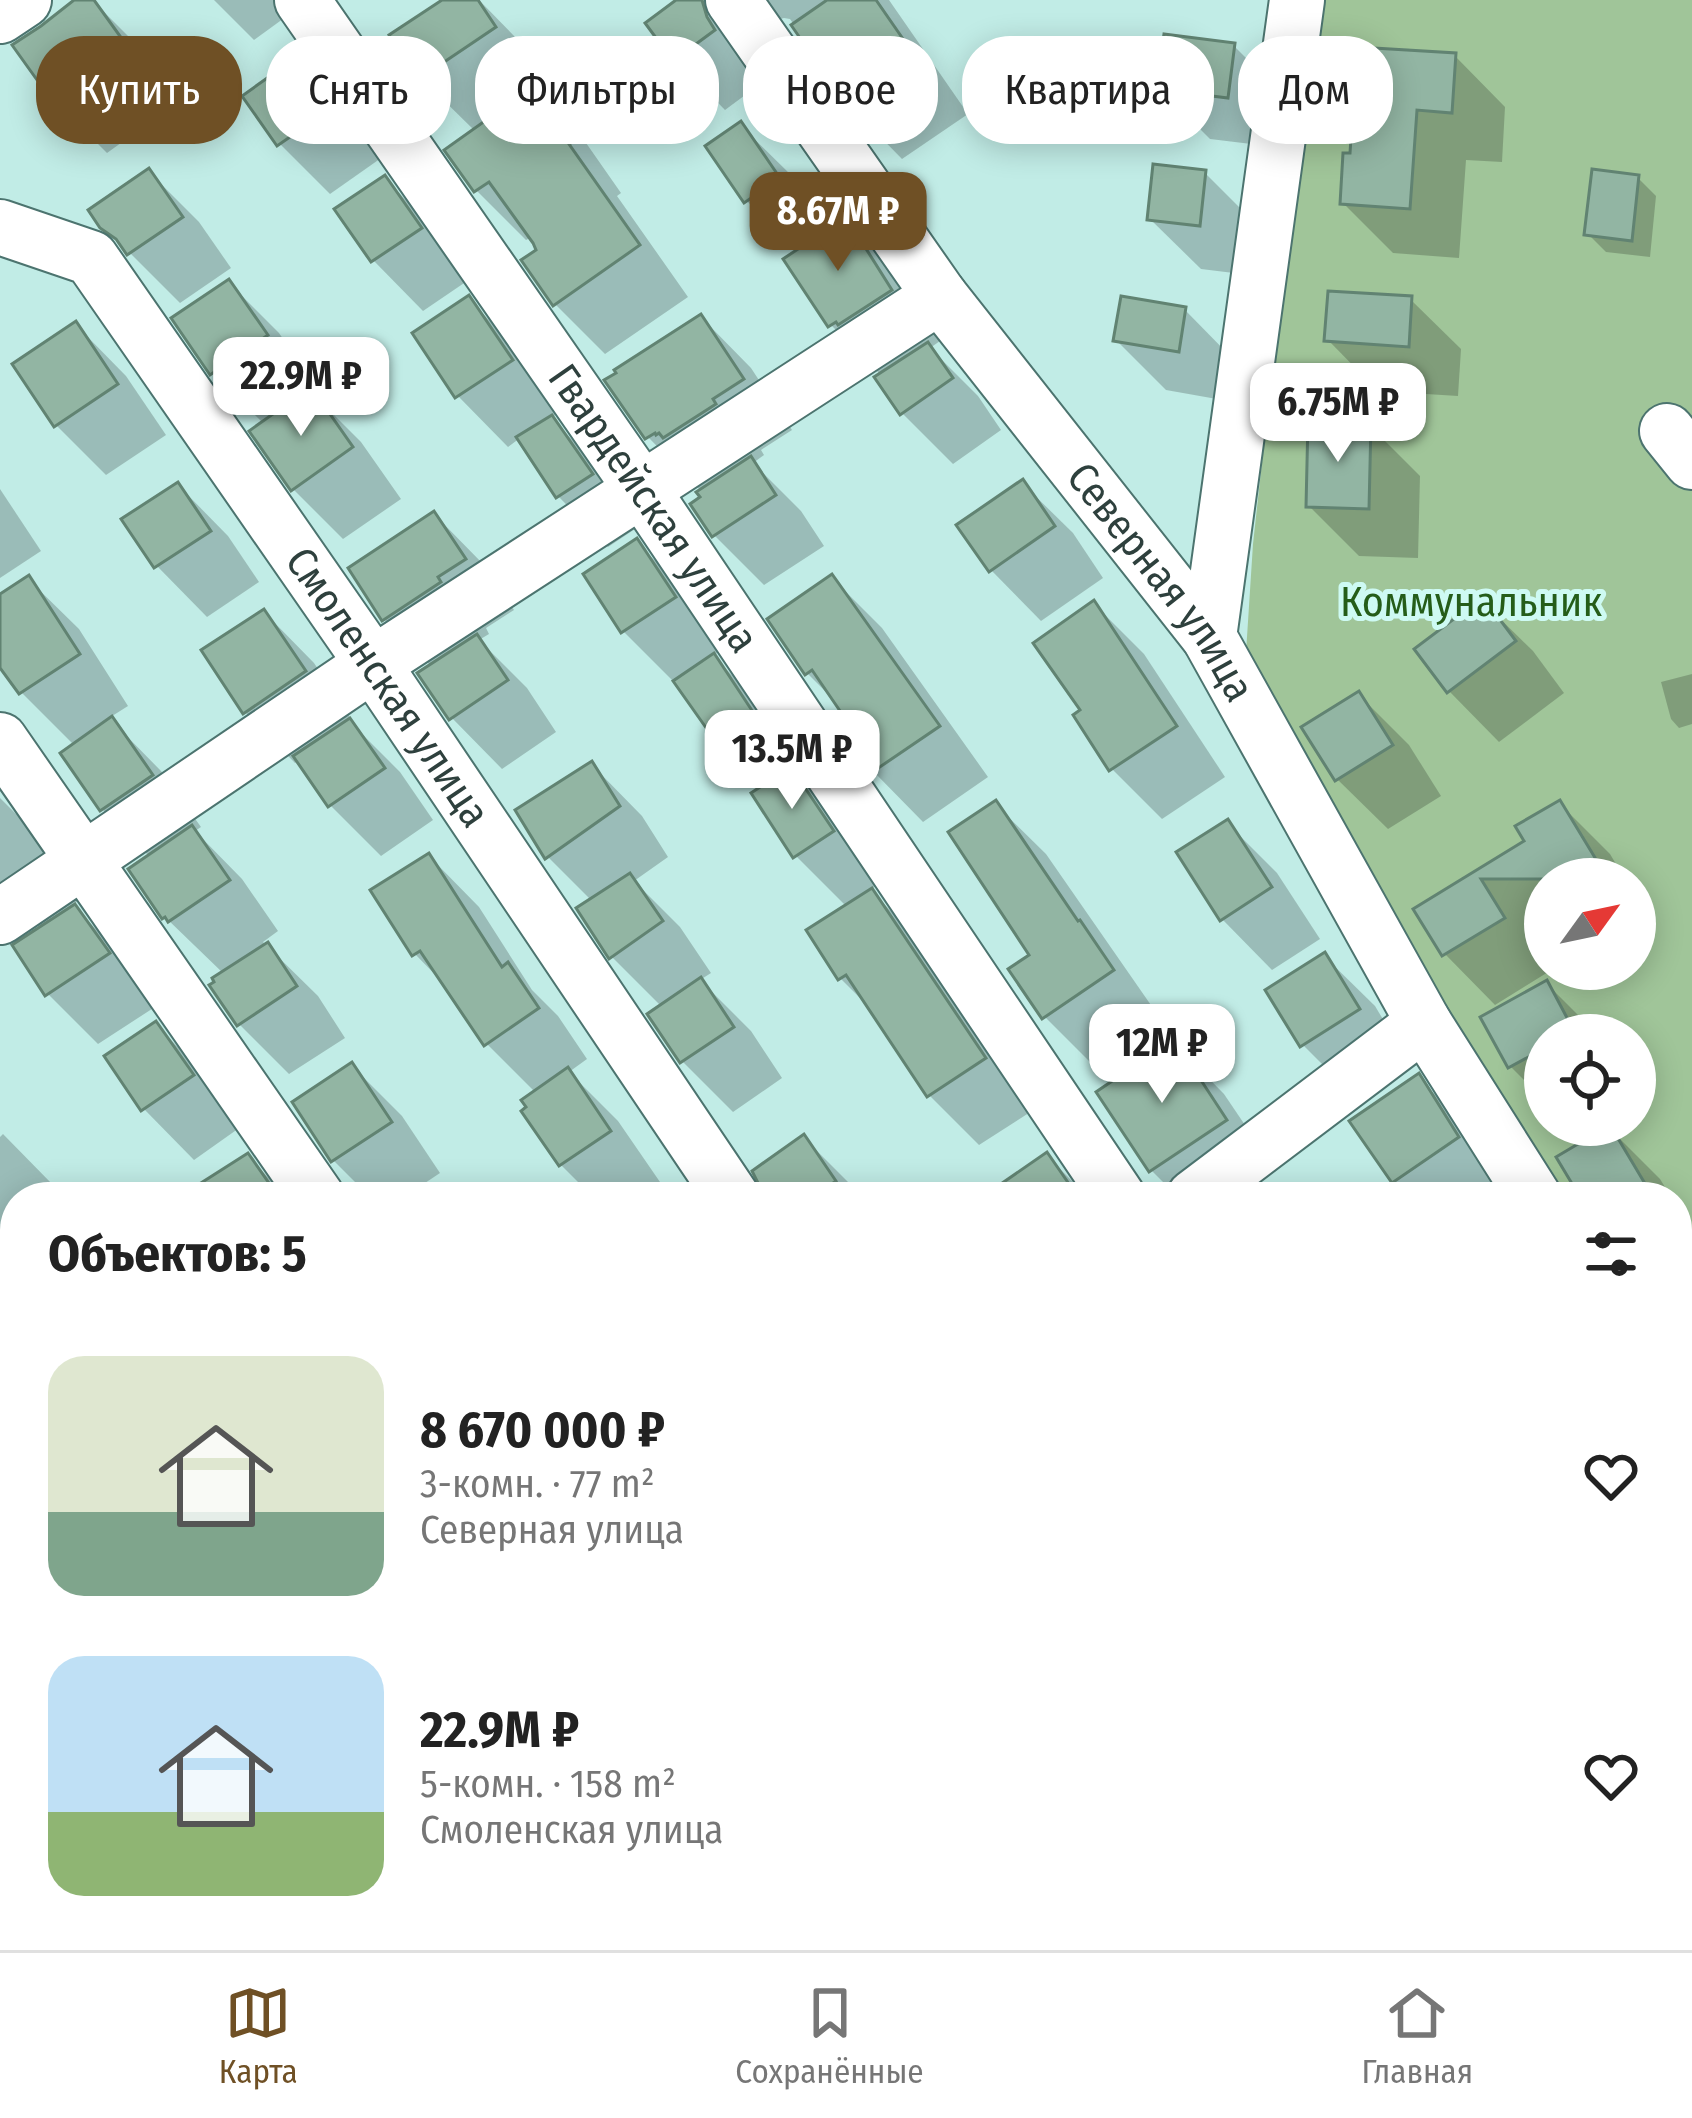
<!DOCTYPE html>
<html lang="ru">
<meta charset="utf-8">
<style>
:root{--surface:#fff;--page:#f2f2f2;--text:#222;--muted:#767676;--line:#e0e0e0;--accent:#6f5025}
body{margin:0;font-family:"Fira Sans Condensed",sans-serif;background:var(--page);color:var(--text);height:100vh;display:flex;flex-direction:column;font-size:45px;white-space:nowrap}
*{box-sizing:border-box;margin:0}
p{font-size:39px;color:var(--muted)}
.icon{flex:none;width:66px;height:66px;fill:none;stroke:currentColor;stroke-width:2;stroke-linecap:round;stroke-linejoin:round}
.map{position:relative;flex:1;overflow:hidden}
.panel{position:absolute;left:0px;top:1182px;width:1692px;height:768px;display:flex;flex-direction:column;background:var(--surface);border-radius:48px 48px 0 0;box-shadow:0 6px 30px #0003}
.panel>*{flex:none}
.guide{position:absolute;left:36px;top:36px;width:1620px;height:108px;display:flex;gap:24px}
.needle{width:78px;rotate:57deg}
.fabs{position:absolute;left:1524px;top:858px;display:grid;gap:24px}
.fabs a{display:grid;place-items:center;width:132px;height:132px;border-radius:50%;background:var(--surface);box-shadow:0 6px 30px #0003;font-size:60px}
.price{position:absolute;translate:-50% -102px;padding:0 27px;border-radius:24px;background:#fff;color:#222;font-size:39px;line-height:78px;filter:drop-shadow(0 3px 6px #0008)}
.price::after{content:'';position:absolute;left:50%;top:72px;width:36px;height:27px;margin-left:-18px;background:inherit;clip-path:polygon(0 0,100% 0,50% 100%)}
.price.on{background:var(--accent);color:#fff}
ul{padding:0;list-style:none}
li{display:flex;align-items:center;gap:36px;height:300px;padding:0 48px}
li span{display:grid;place-items:center;flex:none;width:336px;height:240px;border-radius:36px;color:#555}
li>.icon{margin-inline-start:auto}
span .icon{width:144px;height:144px;fill:#fffc;stroke-width:1}
li b{font-size:51px}
h2{display:flex;justify-content:space-between;align-items:center;height:144px;padding:0 48px;font-size:51px}
.pill{padding:0 42px;border-radius:48px;background:var(--surface);box-shadow:0 6px 30px #0003;font-size:42px;line-height:108px}
.pill.on{background:var(--accent);color:#fff}
.menu{display:flex;justify-content:space-around;align-items:center;height:168px;border-top:3px solid var(--line);background:var(--surface);font-size:33px;color:var(--muted)}
.menu a{display:grid;justify-items:center;gap:6px}
.menu .on{color:var(--accent)}
.map>svg:first-child{display:block}
.green{fill:#a0c599;fill-rule:evenodd}
.shadow{fill:#0003}
.building{fill:#92b5a3;stroke:#618372;stroke-width:3}
.lines{fill:none;stroke-linecap:round;stroke-linejoin:round}
.minor-casing{stroke:#4c746f;stroke-width:58}
.minor{stroke:#fff;stroke-width:54}
.labels{text-anchor:middle;dominant-baseline:central;stroke-width:10;stroke-linejoin:round;paint-order:stroke}
.street-label{font-size:42px;fill:#2e403d;stroke:#cefaf3}
.park-label{font-size:42px;fill:#255d19;stroke:#cefaf3}
</style>
<div class="map">
<svg width="1692" height="1950" viewBox="0 0 1692 1950">
<rect width="100%" height="100%" fill="#c1ece6"/>
<path class="green" d="M1313,0h379v1407l-15,-22v-188h-122l-310,-529 8,-124zM1545,879h90v90h-90zM1545,1035h90v90h-90z"/>
<g class="shadow">
<path d="M80,0h12l45,45 41,57 -71,51 -50,-50z"/>
<path d="M214,0h78l6,8 -44,32z"/>
<path d="M447,0h32l37,38 28,41 -13,9 53,52 37,53 -4,3 71,101 -83,57 -50,-50 -15,-53 -8,-14 -6,3 -50,-50 -1,-59 -54,-53 -27,-42z"/>
<path d="M681,0h208l79,114 -66,45 -50,-51 -62,-89 -6,-1 -18,5 -2,58 -39,29 -50,-51z"/>
<path d="M1234,46l50,50 -7,51 -67,-8 -51,-51z"/>
<path d="M1455,56l50,51 -3,55 -36,-2 -7,98 -66,-5 -50,-50 10,-47z"/>
<path d="M301,58l50,51 33,47 -54,38 -50,-50 -34,-47z"/>
<path d="M740,125l51,50 39,56 15,-10 50,50 45,70 -10,7 48,48 23,34 -48,34 -51,-51 -21,-38 -50,-50 -33,-72 -51,-52z"/>
<path d="M149,172l50,50 32,46 -51,35 -77,-77z"/>
<path d="M1205,173l50,50 -5,52 -49,-6 -51,-50z"/>
<path d="M384,178l51,51 35,50 -47,32 -50,-51z"/>
<path d="M1638,178l18,18 -6,61 -44,-5 -19,-19z"/>
<path d="M229,283l50,50 37,54 -6,4 51,51 40,57 -58,40 -50,-50 -29,-65 -51,-51z"/>
<path d="M468,299l50,50 43,62 -10,7 50,51 40,56 -33,22 -50,-51 -38,-58 -12,9 -50,-51 -42,-62z"/>
<path d="M1410,299l51,50 -3,47 -80,-5 -50,-51z"/>
<path d="M1185,310l50,51 -7,40 -62,-11 -50,-50z"/>
<path d="M701,317l50,51 41,62 -31,20 3,5 -11,8 48,48 23,35 -60,39 -50,-50 -12,-43 -54,-55z"/>
<path d="M76,325l50,51 40,59 -60,40 -50,-50z"/>
<path d="M1370,426l50,50 -2,82 -59,-2 -50,-50z"/>
<path d="M1022,483l51,50 30,45 -62,43 -50,-51z"/>
<path d="M178,485l50,51 31,46 -52,35 -50,-51 -31,-46z"/>
<path d="M0,489l41,62 -41,27z"/>
<path d="M434,514l50,51 30,45 -28,18 3,6 -10,6 48,48 29,44 -54,37 -50,-51 -31,-44 11,-7 -48,-48z"/>
<path d="M636,542l51,50 37,56 -11,8 51,51 38,56 -12,8 51,50 41,61 -12,8 52,52 113,167 -56,36 -50,-50 -54,-82 -35,-35 7,-71 -51,-51 -30,-69 -50,-50 -40,-58 -3,2 -50,-50z"/>
<path d="M832,578l50,50 106,149 -65,45 -50,-51 -18,-43 -16,-23 -32,-32z"/>
<path d="M28,579l51,50 49,77 -19,12 52,53 40,56 -6,4 47,48 36,52 -15,11 55,54 27,42 -56,36 -50,-50 -15,-50 -59,-57 -15,-60 -48,-48 -27,-63 -54,-54 -21,-30v-65z"/>
<path d="M1482,601l51,50 31,42 -65,49 -50,-51z"/>
<path d="M1094,604l50,50 81,123 -63,42 -50,-50 -28,-58z"/>
<path d="M264,612l50,51 40,60 -2,1 48,48 33,48 -52,36 -51,-51 -31,-45 -4,3 -50,-51z"/>
<path d="M1692,674v50l-13,4 -8,-9 -10,-37z"/>
<path d="M1359,695l50,50 32,51 -53,33 -51,-50z"/>
<path d="M592,765l50,51 26,41 -34,24 46,46 31,46 -11,7 51,51 31,47 -49,34 -51,-51 -20,-54 -50,-50 -20,-56 -44,-44z"/>
<path d="M0,798l47,47 36,53 -11,7 53,53 33,47 -60,39 -50,-50 -6,-65 -42,-42z"/>
<path d="M995,804l51,50 116,167 -67,46 -50,-50 -12,-61z"/>
<path d="M1560,804l50,50 15,25h-80v90h8l-58,36 -50,-51 -27,-44 110,-68z"/>
<path d="M1227,823l50,50 43,66 -48,31 -50,-51z"/>
<path d="M429,856l50,51 53,83 26,26 29,43 -18,13 49,49 42,61 -23,15h-44l-32,-32 -25,-72 -49,-49 -38,-55 -34,-35 -40,-63z"/>
<path d="M1635,896l10,16 -10,6z"/>
<path d="M1324,956l51,50 33,55 -55,34 -50,-50z"/>
<path d="M1547,984l51,51h-53v66l-35,-35z"/>
<path d="M161,1030l45,45 36,51 -48,34 -50,-51 -32,-47z"/>
<path d="M1174,1043l50,51 52,77 -39,26h-59l-27,-27z"/>
<path d="M352,1066l50,50 38,57 -36,24h-34l-37,-37z"/>
<path d="M1418,1077l50,51 39,60 -13,9h-84l-16,-16z"/>
<path d="M1610,1129l50,50 11,18h-88z"/>
<path d="M3,1134l50,51 9,12h-47v84l-15,10v-154z"/>
<path d="M804,1138l50,50 6,9h-92z"/>
<path d="M247,1156l41,41h-83l-6,-9z"/>
<path d="M1047,1156l41,41h-101z"/>
<path d="M1677,1208l15,25v17l-15,9z"/>
<path d="M15,1288v152l-15,10v-156l2,3z"/>
<path d="M15,1461v98l-15,-15v-73z"/>
<path d="M1692,1471v82l-15,11v-83z"/>
<path d="M1692,1863v87h-95l-10,-15h90v-62z"/>
<path d="M271,1935h109l4,15h-103z"/>
<path d="M456,1935h68l15,15h-95l-3,-4z"/>
<path d="M702,1935h92l11,15h-92z"/>
<path d="M1057,1935h62l-22,15h-25z"/>
<path d="M1290,1935h118l11,15h-119z"/>
<path d="M938,1937l14,13h-32z"/>
</g>
<g class="building">
<path d="M74,0h20l36,50 -75,55 -43,-60 29,-19z"/>
<path d="M442,0h36l18,27 -77,52 -30,-44z"/>
<path d="M676,0h26l5,17 8,13 -42,31 -28,-38z"/>
<path d="M827,0h49l43,62 -69,48 -59,-85z"/>
<path d="M1164,34l71,9 -7,55 -72,-9z"/>
<path d="M1357,47l99,6 -4,60 -35,-3 -7,99 -70,-5 3,-51h7z"/>
<path d="M301,54l35,51 -59,41 -35,-50z"/>
<path d="M534,86l39,56 -4,2 71,101 -87,61 -32,-46 15,-10 -3,-7 -44,-61 -15,10 -30,-42z"/>
<path d="M741,121l39,57 -36,25 -39,-57z"/>
<path d="M1153,164l53,6 -6,56 -53,-6z"/>
<path d="M149,168l34,49 -56,38 -11,-16 -16,-11 -12,-18z"/>
<path d="M1592,169l47,6 -7,66 -48,-6z"/>
<path d="M385,175l37,53 -51,34 -37,-53z"/>
<path d="M846,217l46,73 -54,35 -2,-3 -8,5 -45,-68z"/>
<path d="M229,279l39,56 -58,40 -39,-57z"/>
<path d="M1328,291l84,5 -3,51 -85,-6z"/>
<path d="M469,295l44,65 -58,38 -43,-65z"/>
<path d="M1121,296l65,11 -7,45 -66,-11z"/>
<path d="M701,314l43,65 -31,20 3,5 -53,34 -4,-5 -3,2 -1,-2 -10,6 -41,-59 12,-7 -2,-3z"/>
<path d="M76,321l42,63 -64,43 -42,-63z"/>
<path d="M928,342l25,36 -53,37 -26,-38z"/>
<path d="M311,387l42,60 -62,44 -42,-60z"/>
<path d="M552,415l41,59 -37,24 -40,-61z"/>
<path d="M1308,420l63,3 -2,86 -63,-2z"/>
<path d="M751,456l25,39 -64,42 -22,-33 10,-7 -4,-5z"/>
<path d="M1023,479l32,47 -66,46 -33,-47z"/>
<path d="M178,482l33,49 -57,37 -33,-49z"/>
<path d="M434,511l32,48 -28,18 3,5 -59,39 -34,-53z"/>
<path d="M637,538l39,59 -55,36 -38,-59z"/>
<path d="M832,574l108,152 -69,47 -28,-41 8,-5 -39,-57 -7,5 -38,-56z"/>
<path d="M29,575l51,79 -61,40 -19,-26v-74z"/>
<path d="M1483,597l33,44 -69,52 -33,-44z"/>
<path d="M1094,600l83,126 -68,45 -36,-56 7,-5 -47,-67z"/>
<path d="M264,609l42,62 -63,43 -42,-64z"/>
<path d="M477,634l31,46 -59,40 -32,-47z"/>
<path d="M714,653l39,59 -39,27 -41,-58z"/>
<path d="M1359,691l34,54 -58,36 -34,-54z"/>
<path d="M112,716l41,59 -53,36 -40,-58z"/>
<path d="M350,718l35,50 -57,39 -35,-51z"/>
<path d="M592,761l28,45 -75,53 -30,-49z"/>
<path d="M791,767l43,64 -41,27 -42,-65z"/>
<path d="M996,800l82,121 2,-1 34,50 -72,49 -34,-50 21,-14 -81,-123z"/>
<path d="M1560,800l37,61 -30,18h-86l24,39 -63,38 -29,-47 111,-68 -9,-15z"/>
<path d="M1228,819l44,68 -52,34 -44,-69z"/>
<path d="M192,825l38,55 -62,42 -3,-5 -3,2 -34,-50z"/>
<path d="M429,853l73,114 6,-5 31,46 -55,38 -64,-95 -8,5 -42,-66z"/>
<path d="M630,873l33,48 -54,38 -33,-51z"/>
<path d="M872,888l114,170 -59,39 -81,-122 -8,5 -32,-50z"/>
<path d="M75,904l35,49 -65,43 -33,-51z"/>
<path d="M268,942l29,44 -60,40 -28,-41 5,-3 -2,-4z"/>
<path d="M1325,952l35,57 -60,38 -35,-57z"/>
<path d="M701,977l33,50 -54,36 -33,-49z"/>
<path d="M1547,980l27,51 -6,4h-23v13l-37,20 -28,-51z"/>
<path d="M156,1021l38,54 -53,36 -37,-55z"/>
<path d="M1174,1039l53,81 -78,52 -53,-80z"/>
<path d="M352,1062l40,60 -61,40 -39,-60z"/>
<path d="M568,1067l43,64 -52,35 -38,-55 5,-4 -5,-7z"/>
<path d="M1419,1073l40,64 -67,46 -43,-62z"/>
<path d="M1610,1125l43,72h-73l-24,-40z"/>
<path d="M804,1134l32,47 -23,16h-48l-13,-26z"/>
<path d="M1047,1152l31,45h-96z"/>
<path d="M248,1153l30,43 -99,1z"/>
</g>
<g class="lines">
<g class="minor-casing">
<g id="minor">
<path id="s1" d="M302,0l341,491 475,706"/>
<path id="s2" d="M733,0l207,296 269,341 215,386 110,174"/>
<path d="M0,16l24,-16"/>
<path id="s3" d="M0,227l91,31 282,406 359,533"/>
<path d="M1667,431l25,31"/>
<path d="M1209,637l88,-637"/>
<path d="M0,740l317,457"/>
<path d="M0,917l373,-253 567,-368"/>
<path d="M1194,1197l230,-174"/>
<path d="M0,1338l15,23"/>
<path d="M1677,1422l15,23"/>
<path d="M1677,1816l15,-10"/>
<path d="M396,1935l10,15"/>
<path d="M800,1935l9,15"/>
<path d="M1207,1935l9,15"/>
<path d="M0,1948l14,2"/>
<path d="M73,1950l23,-15"/>
<path d="M1467,1950l25,-15"/>
</g>
</g>
<use href="#minor" class="minor"/>
</g>
<g class="labels">
<g class="street-label">
<text stroke="none"><textPath href="#s1" startOffset="618">Гвардейская улица</textPath></text>
<text stroke="none"><textPath href="#s2" startOffset="723">Северная улица</textPath></text>
<text stroke="none"><textPath href="#s3" startOffset="618">Смоленская улица</textPath></text>
</g>
<g class="park-label">
<text x="1471" y="602">Коммунальник</text>
</g>
</g>
</svg>
<div class="fabs">
<a><svg class="needle" viewBox="-14 -14 28 28"><path d="M0-13l5 13h-10z" fill="#e53935"/><path d="M0 13l5-13h-10z" fill="#767676"/></svg></a>
<a><svg class="icon" aria-label="locate" viewBox="0 0 24 24"><circle cx="12" cy="12" r="6"/><path d="M12 2v4M12 18v4M2 12h4M18 12h4"/></svg></a>
</div>
<b class="price on" style="left:838px;top:274px">8.67M ₽</b>
<b class="price" style="left:301px;top:439px">22.9M ₽</b>
<b class="price" style="left:1338px;top:465px">6.75M ₽</b>
<b class="price" style="left:792px;top:812px">13.5M ₽</b>
<b class="price" style="left:1162px;top:1106px">12M ₽</b>
<div class="guide">
<a class="pill on">Купить</a>
<a class="pill">Снять</a>
<a class="pill">Фильтры</a>
<a class="pill">Новое</a>
<a class="pill">Квартира</a>
<a class="pill">Дом</a>
</div>
<section class="panel">
<h2>Объектов: 5<svg class="icon" aria-label="filters" viewBox="0 0 24 24"><path d="M4 7h16M4 17h16"/><circle cx="9" cy="7" r="2"/><circle cx="15" cy="17" r="2"/></svg></h2>
<ul>
<li><span style="background:linear-gradient(#dfe7d0 65%,#7fa58c 0)"><svg class="icon" aria-label="home" viewBox="0 0 24 24"><path d="M3 11l9-7 9 7M6 9v11h12V9"/></svg></span><div><b>8 670 000 ₽</b><p>3-комн. · 77 m²</p><p>Северная улица</p></div><svg class="icon" aria-label="heart" viewBox="0 0 24 24"><path d="M12 20l-8-8c-3-5 5-10 8-4 3-6 11-1 8 4z"/></svg></li>
<li><span style="background:linear-gradient(#bfe0f5 65%,#8fb573 0)"><svg class="icon" aria-label="home" viewBox="0 0 24 24"><path d="M3 11l9-7 9 7M6 9v11h12V9"/></svg></span><div><b>22.9M ₽</b><p>5-комн. · 158 m²</p><p>Смоленская улица</p></div><svg class="icon" aria-label="heart" viewBox="0 0 24 24"><path d="M12 20l-8-8c-3-5 5-10 8-4 3-6 11-1 8 4z"/></svg></li>
</ul>
</section>
</div>
<nav class="menu">
<a class="on"><svg class="icon" aria-label="map" viewBox="0 0 24 24"><path d="M3 6l6-2 6 2 6-2v14l-6 2-6-2-6 2zM9 4v14M15 6v14"/></svg>Карта</a>
<a><svg class="icon" aria-label="saved" viewBox="0 0 24 24"><path d="M7 4h10v16l-5-4-5 4z"/></svg>Сохранённые</a>
<a><svg class="icon" aria-label="home" viewBox="0 0 24 24"><path d="M3 11l9-7 9 7M6 9v11h12V9"/></svg>Главная</a>
</nav>
